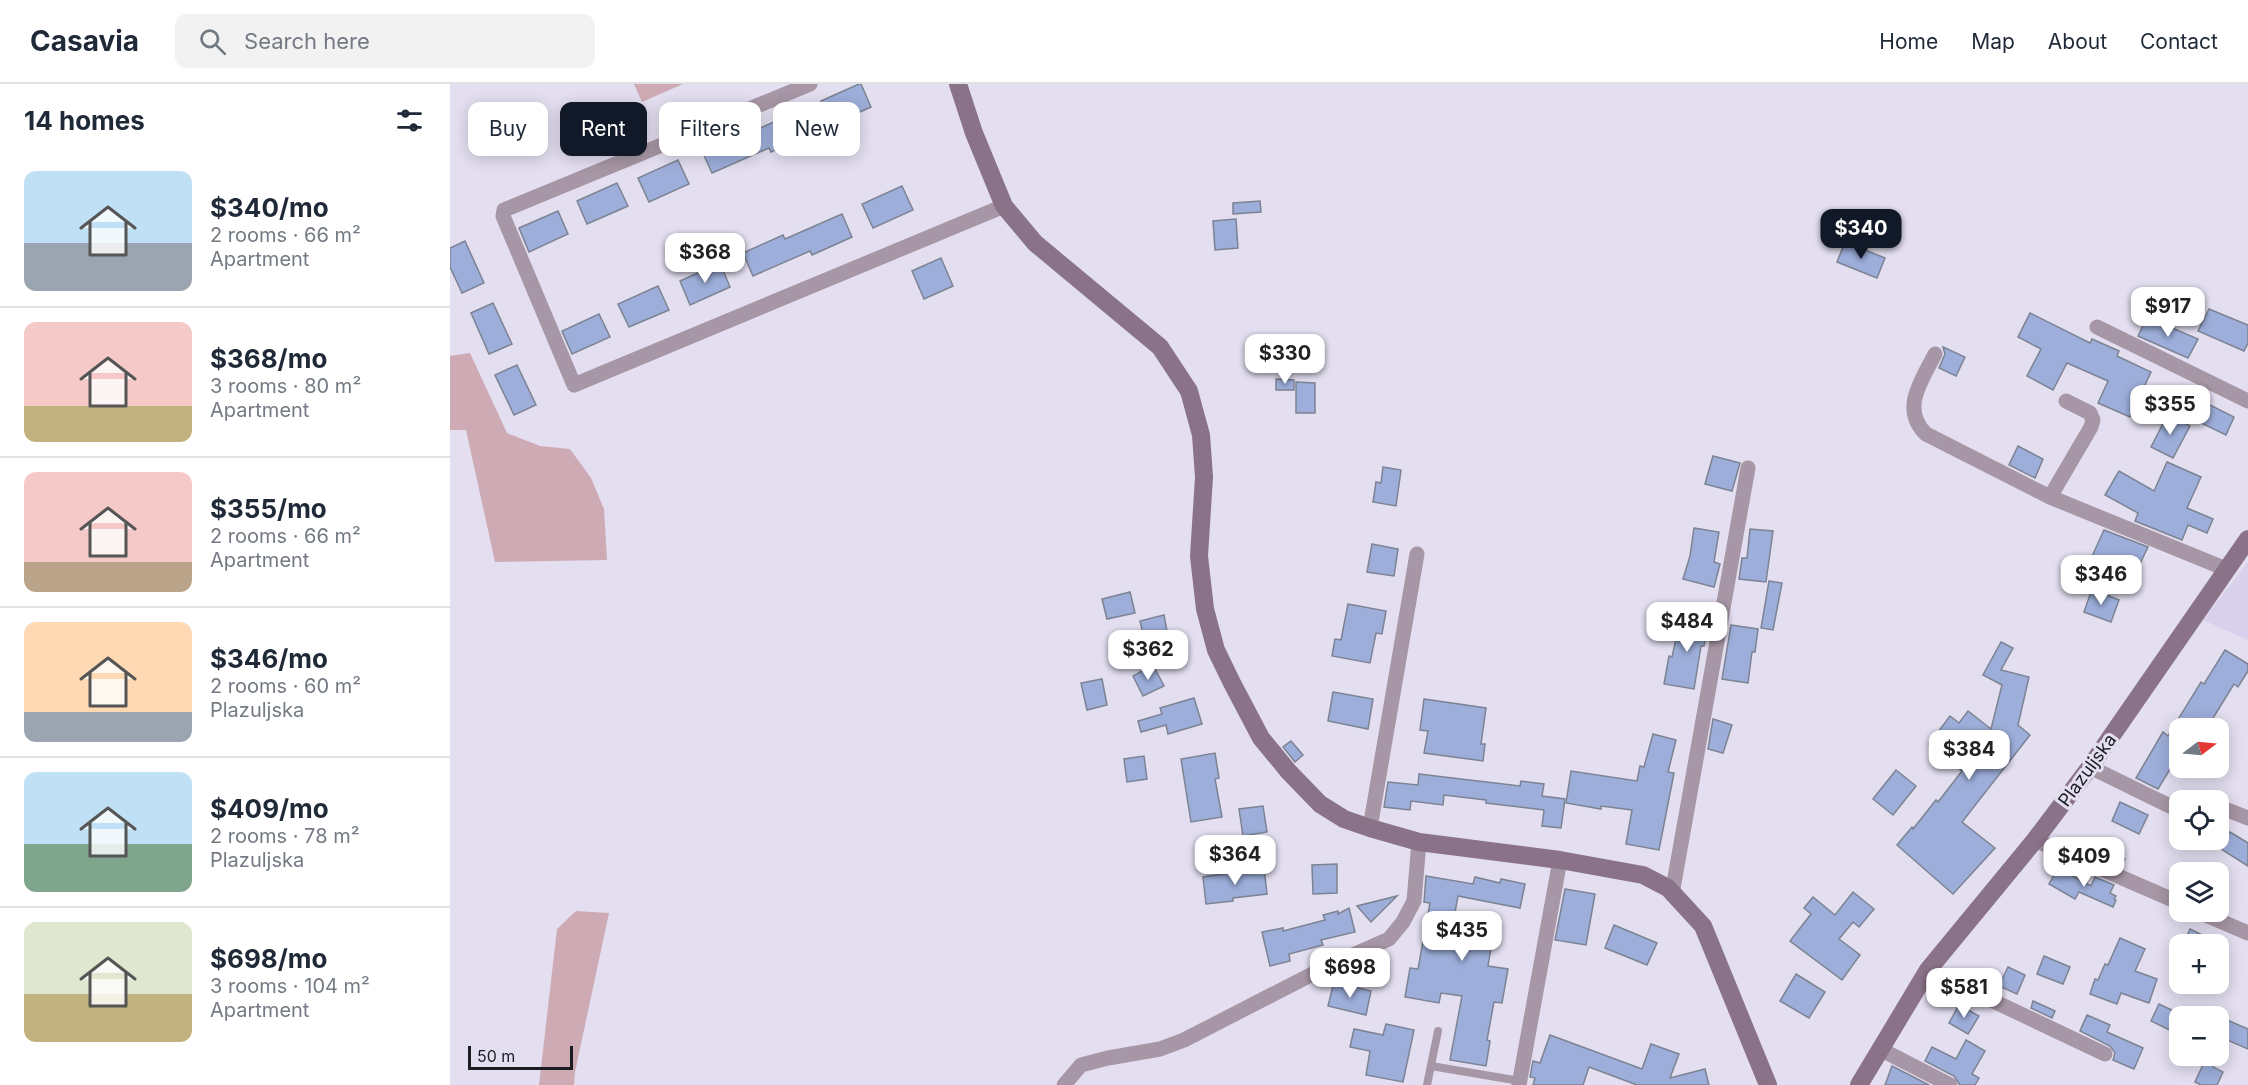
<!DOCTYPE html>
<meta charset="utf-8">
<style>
:root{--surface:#fff;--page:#f2f2f3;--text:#1f2937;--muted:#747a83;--line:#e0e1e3;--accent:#111827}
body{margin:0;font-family:Inter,sans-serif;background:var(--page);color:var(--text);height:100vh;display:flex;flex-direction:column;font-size:22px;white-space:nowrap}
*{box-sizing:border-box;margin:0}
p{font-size:20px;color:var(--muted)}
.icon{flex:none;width:33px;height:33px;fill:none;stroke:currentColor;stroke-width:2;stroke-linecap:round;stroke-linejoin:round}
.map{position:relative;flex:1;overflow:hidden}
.drawer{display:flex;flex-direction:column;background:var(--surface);width:450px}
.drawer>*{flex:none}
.guide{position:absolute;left:18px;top:18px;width:570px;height:54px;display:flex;gap:12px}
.needle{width:39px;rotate:74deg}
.fabs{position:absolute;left:1719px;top:634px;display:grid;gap:12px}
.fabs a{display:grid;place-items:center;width:60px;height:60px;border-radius:12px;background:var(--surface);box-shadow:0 3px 15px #0003;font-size:30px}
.scale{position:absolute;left:18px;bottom:15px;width:105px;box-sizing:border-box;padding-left:6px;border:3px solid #1e1c23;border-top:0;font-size:16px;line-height:21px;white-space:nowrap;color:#1e1c23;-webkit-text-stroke:4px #e3def0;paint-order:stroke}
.price{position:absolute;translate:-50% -51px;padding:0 14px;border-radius:12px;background:#fff;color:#222;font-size:20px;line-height:39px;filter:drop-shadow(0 2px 3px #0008)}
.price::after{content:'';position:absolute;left:50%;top:36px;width:18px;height:14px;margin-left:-9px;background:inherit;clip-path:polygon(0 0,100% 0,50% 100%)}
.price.on{background:var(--accent);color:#fff}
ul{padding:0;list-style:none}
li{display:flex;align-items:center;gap:18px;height:150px;padding:0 24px}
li+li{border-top:2px solid var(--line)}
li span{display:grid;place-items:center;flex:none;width:168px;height:120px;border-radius:12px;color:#555}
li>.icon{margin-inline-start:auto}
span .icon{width:72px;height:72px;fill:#fffc;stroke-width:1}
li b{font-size:26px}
h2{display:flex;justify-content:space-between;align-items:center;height:72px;padding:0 24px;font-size:26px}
.chip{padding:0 21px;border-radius:12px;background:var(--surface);box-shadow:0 3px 15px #0003;font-size:21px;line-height:54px}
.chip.on{background:var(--accent);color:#fff}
header{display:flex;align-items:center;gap:36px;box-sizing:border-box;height:84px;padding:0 30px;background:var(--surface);border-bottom:2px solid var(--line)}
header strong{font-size:28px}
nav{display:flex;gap:33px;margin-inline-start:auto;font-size:21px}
.search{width:420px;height:54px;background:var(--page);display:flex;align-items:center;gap:15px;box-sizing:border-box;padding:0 21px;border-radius:12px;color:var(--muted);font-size:22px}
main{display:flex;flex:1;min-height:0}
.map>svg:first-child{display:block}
.built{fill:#d9d1eb}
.green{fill:#ceabb4}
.building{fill:#9daeda;stroke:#7c8393;stroke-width:1.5}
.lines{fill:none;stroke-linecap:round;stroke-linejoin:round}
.lane{stroke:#a796a5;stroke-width:8}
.street{stroke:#a796a5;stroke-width:15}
.secondary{stroke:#8a7288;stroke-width:18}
.labels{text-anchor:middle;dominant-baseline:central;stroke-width:6;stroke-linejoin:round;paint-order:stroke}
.street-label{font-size:18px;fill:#1e1c23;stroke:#e3def0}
</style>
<header>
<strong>Casavia</strong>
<div class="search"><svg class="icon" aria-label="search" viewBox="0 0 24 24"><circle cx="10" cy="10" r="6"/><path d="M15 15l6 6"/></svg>Search here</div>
<nav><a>Home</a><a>Map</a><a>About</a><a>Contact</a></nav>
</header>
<main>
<section class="drawer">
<h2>14 homes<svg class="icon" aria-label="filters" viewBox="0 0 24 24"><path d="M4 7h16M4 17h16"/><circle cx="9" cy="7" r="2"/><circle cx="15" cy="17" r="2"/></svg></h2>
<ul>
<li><span style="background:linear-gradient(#bfe0f5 60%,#9aa5b1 0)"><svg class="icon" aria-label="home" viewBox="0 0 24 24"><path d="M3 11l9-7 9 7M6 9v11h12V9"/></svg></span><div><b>$340/mo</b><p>2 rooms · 66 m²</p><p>Apartment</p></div></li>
<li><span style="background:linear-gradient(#f6c9c9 70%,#c2b280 0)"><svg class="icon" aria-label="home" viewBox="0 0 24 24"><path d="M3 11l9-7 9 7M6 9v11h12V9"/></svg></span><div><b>$368/mo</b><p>3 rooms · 80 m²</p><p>Apartment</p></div></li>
<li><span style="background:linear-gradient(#f6c9c9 75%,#b9a48a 0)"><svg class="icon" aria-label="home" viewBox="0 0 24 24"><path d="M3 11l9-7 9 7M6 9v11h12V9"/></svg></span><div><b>$355/mo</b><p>2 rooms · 66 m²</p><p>Apartment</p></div></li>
<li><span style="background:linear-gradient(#ffd9b3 75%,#9aa5b1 0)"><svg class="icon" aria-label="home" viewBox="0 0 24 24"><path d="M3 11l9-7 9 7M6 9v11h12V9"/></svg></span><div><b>$346/mo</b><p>2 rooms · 60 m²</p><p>Plazuljska</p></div></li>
<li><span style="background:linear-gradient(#bfe0f5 60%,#7fa58c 0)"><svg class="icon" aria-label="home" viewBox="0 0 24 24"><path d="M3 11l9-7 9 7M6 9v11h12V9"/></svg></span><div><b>$409/mo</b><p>2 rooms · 78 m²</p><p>Plazuljska</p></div></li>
<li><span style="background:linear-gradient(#dfe7d0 60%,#c2b280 0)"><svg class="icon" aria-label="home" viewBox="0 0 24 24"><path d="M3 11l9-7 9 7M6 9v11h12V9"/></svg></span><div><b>$698/mo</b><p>3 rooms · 104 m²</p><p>Apartment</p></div></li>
</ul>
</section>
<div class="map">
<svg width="1798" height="1001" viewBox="0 0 1798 1001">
<rect width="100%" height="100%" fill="#e3def0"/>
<path class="built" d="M1798,478v78l-45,-20z"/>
<g class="green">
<path d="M184,0h49l-41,18z"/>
<path d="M20,269l37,80 33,13 30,3 21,29 13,31 3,51 -112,2 -29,-132h-16v-74z"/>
<path d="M126,827l33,2 -34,159 -1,13h-35l18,-156z"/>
</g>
<g class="building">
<path d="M409,0h2l10,23 -40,18 -10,-24z"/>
<path d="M350,26l11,24 -40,18 -2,-4 -57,25 -11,-24 40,-17 2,4z"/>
<path d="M228,76l11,24 -40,18 -11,-24z"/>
<path d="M167,99l11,23 -41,18 -10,-23z"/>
<path d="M452,102l11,24 -40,18 -11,-24z"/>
<path d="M810,117l1,11 -28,2v-11z"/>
<path d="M108,127l10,23 -39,18 -10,-24z"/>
<path d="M392,130l10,23 -40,18 -2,-4 -57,25 -10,-23 40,-18 2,4z"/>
<path d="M786,135l2,29 -23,2 -2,-29z"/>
<path d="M15,157l19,42 -22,10 -12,-26v-19z"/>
<path d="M1395,158l40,16 -8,20 -40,-16z"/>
<path d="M491,174l12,28 -29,13 -12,-28z"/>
<path d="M270,179l10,24 -40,18 -10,-24z"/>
<path d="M208,202l11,24 -40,17 -11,-23z"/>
<path d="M43,219l19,41 -23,10 -18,-41z"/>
<path d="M1759,225l39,16v18l-4,8 -46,-20z"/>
<path d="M1580,229l60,30 2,-4 27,12 -2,5 34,16 -21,45 -32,-14 10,-22 -41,-18 -14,27 -26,-14 14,-27 -23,-12z"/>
<path d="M149,230l11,23 -38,17 -10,-23z"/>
<path d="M1697,233l51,22 -10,19 -50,-22z"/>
<path d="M1493,263l22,10 -9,19 -17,-8 6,-14z"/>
<path d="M67,281l19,40 -22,10 -19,-40z"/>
<path d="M826,295l18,1v10h-18z"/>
<path d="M846,298l19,1v30h-19z"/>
<path d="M1756,319l28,14 -8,18 -29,-14z"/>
<path d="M1718,330l22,12 -17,32 -22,-11z"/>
<path d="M1568,362l25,13 -8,19 -26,-13z"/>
<path d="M1263,372l27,7 -8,28 -27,-7z"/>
<path d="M1717,378l34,15 -14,31 26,11 -6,14 -19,-8 -6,15 -47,-19 3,-8 -33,-18 14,-24 35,20z"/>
<path d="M933,383l18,3 -5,36 -23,-4 3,-20 5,1z"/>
<path d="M1244,444l25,4 -5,30 6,2 -6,23 -31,-8 7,-23z"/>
<path d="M1300,445l23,2 -7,51 -27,-3 3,-21h5z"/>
<path d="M1654,446l44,17 -11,23 -25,-11 -6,14 -18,-8z"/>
<path d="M922,460l26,5 -4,27 -27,-4z"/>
<path d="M1319,497l13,2 -9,47 -12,-2z"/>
<path d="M1642,505l27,11 -8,22 -27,-10z"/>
<path d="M680,508l5,21 -28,6 -5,-20z"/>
<path d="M898,520l38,7 -4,23 -6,-1 -6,30 -38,-7 3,-17 6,1z"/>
<path d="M714,531l5,27 -23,5 -6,-26z"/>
<path d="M1231,532l28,5 -5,25h-3l-7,43 -30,-5 5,-28 3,1z"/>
<path d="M1281,541l27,4 -3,23h-3l-4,31 -26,-4z"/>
<path d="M1551,558l12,6 -12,22 28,7 -11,48 12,10 -68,87 33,26 -42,46 -56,-49 15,-18 1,2 23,-29 2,2 24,-31 -33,-27 21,-28 9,7 9,-12 23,18 11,-44 -19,-10z"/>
<path d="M1775,566l23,14v7l-10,16 -4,-3 -24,39 -8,-4 -6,10h-16v24l-22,36 -22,-11 27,-46 5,4 33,-54 3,2z"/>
<path d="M703,581l11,21 -21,10 -10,-20z"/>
<path d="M652,595l5,26 -20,5 -6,-27z"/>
<path d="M883,608l40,7 -5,30 -40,-8z"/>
<path d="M744,614l8,26 -34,10 -2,-9 -25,7 -3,-11 24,-7 -2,-6z"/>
<path d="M974,615l62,9 -5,36h4l-2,17 -59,-8 4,-22 -8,-1z"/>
<path d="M1263,635l19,6 -9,28 -15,-4z"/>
<path d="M1203,650l23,6 -8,32 6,1 -15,77 -33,-6 6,-34 -31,-4v3l-35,-6 5,-32 66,10 3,-15 4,1z"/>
<path d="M841,657l12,14 -8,7 -12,-15z"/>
<path d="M765,669l4,25 -4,1 7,38 -31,5 -10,-63z"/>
<path d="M694,672l3,23 -20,3 -3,-23z"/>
<path d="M1446,686l20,16 -23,29 -20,-16z"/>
<path d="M969,690l101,12 1,-5 23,3 -2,12 23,3 -4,29 -19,-2 2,-16 -58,-7v-3l-42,-5 -1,10 -32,-4 -1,9 -26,-3 4,-25 30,3z"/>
<path d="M1670,718l28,13 -9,19 -27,-13z"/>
<path d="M813,722l4,26 -24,4 -4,-27z"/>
<path d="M1780,748l18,11v23l-27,-17z"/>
<path d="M1652,764l23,11 -4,8 -23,-10z"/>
<path d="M887,780v29l-24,1 -1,-29z"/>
<path d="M814,784l3,26 -34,4v3l-27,3 -3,-27z"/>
<path d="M1608,784l33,18 4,-9 19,8 -4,8 6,3 -2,3 2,1 -3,7 -34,-15 -4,7 -26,-15z"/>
<path d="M976,792l47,8 2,-7 25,6 1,-4 24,5 -5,24 -62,-12 -5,27h2l-1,6 39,7 -5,30 20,3 -6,34 -8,-1 -7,38 3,1 -4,25 -36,-6 12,-64 -21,-3 -2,10 -34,-6 5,-29 8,1 12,-66 -6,-1z"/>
<path d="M1115,805l30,5 -9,51 -31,-5z"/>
<path d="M1403,808l21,17 -15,18 -6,-5 -14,17 21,16 -18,25 -52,-39 21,-27 -7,-6 9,-11 22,18z"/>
<path d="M947,812l-26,26 -14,-16z"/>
<path d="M899,824l6,24 -34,8 2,5 -34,9 1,7 -20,5 -8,-34 21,-4v3l42,-11 -2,-5 15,-4v3z"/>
<path d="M1164,841l43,18 -10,22 -42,-17z"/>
<path d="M1740,845l33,16h-40z"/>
<path d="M1670,854l25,11 -10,22 22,8 -8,24 -28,-10 -4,11 -27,-10 5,-15 3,1 7,-16 3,1z"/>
<path d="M1594,872l26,11 -7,17 -26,-10z"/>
<path d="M1558,883l17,8 -8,19 -18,-8z"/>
<path d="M1346,890l29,18 -16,26 -29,-17z"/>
<path d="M884,898l37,9 -5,24 -38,-9z"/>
<path d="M1583,917l22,10 -3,7 -21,-10z"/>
<path d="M1709,920l21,10v21l-29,-14z"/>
<path d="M1509,921l20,11 -11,18 -19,-11z"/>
<path d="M1637,931l23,10 -3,7 36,16 -9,21 -21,-9 2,-7 -5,-7 -30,-15z"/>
<path d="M1768,932l30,13v20l-30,-13z"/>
<path d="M936,940l28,6 -11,52 -37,-7 4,-24 -20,-4 4,-18 29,6z"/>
<path d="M1100,951l92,34 9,-25 28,10 -9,24 35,-9 4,16h-72l-48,-18 -6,18h-50l2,-7 -5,-1 3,-16 7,2z"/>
<path d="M1516,956l19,11 -13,23 7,4 -4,7h-15l-6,-9 -29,-15 7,-14 24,12z"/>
<path d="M1757,972h11l-5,11 10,5 -6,13h-16l-6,-3z"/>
<path d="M1442,982l37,19h-44z"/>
</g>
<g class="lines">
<g class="lane">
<path d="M981,982l89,15"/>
<path d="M977,1001l11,-54"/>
</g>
<g class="street">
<path d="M360,0l-306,126 -1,6 71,169 430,-179"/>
<path d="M1647,243l151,74"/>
<path d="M1485,270c-13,26 -35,55 -9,80l124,63 176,72"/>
<path d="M1600,413l41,-70 2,-7 -3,-7 -24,-12"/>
<path d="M1640,683l90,44"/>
<path d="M1768,726l7,-1 23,9"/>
<path d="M920,744l47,-274"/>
<path d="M1585,756l145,63"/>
<path d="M1222,810l76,-426"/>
<path d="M1749,828l49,21"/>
<path d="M1478,886l177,84"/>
<path d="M1430,965l70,36"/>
<path d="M614,1001l17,-20 27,-7 52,-9 24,-9 146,-75 59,-26 14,-17 11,-21 5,-59"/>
<path d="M1069,1001l41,-225"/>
</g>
<g class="secondary">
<path d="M508,0l16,49 30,73 31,37 125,104 29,44 12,44 3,42 -5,79 6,53 11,41 16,33 29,55 28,34 31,32 24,15 26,9 49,14 141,18 83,15 25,13 35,38 65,159"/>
<path d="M1409,1001l69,-115 107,-130 55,-73 158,-228"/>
</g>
</g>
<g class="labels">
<g class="street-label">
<text transform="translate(1637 686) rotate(-54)">Plazuljska</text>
</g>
</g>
</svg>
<div class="fabs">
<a><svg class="needle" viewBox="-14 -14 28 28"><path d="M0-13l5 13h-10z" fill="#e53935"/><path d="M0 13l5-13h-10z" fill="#747a83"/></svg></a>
<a><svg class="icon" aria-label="locate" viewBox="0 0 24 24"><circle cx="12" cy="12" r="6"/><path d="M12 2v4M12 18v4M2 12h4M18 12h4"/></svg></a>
<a><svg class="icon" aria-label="layers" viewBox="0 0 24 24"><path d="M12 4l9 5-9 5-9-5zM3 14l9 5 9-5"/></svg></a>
<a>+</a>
<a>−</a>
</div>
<div class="scale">50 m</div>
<b class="price on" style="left:1411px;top:176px">$340</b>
<b class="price" style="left:255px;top:200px">$368</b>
<b class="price" style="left:1718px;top:254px">$917</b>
<b class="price" style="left:835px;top:301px">$330</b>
<b class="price" style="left:1720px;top:352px">$355</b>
<b class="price" style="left:1651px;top:522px">$346</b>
<b class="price" style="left:1237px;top:569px">$484</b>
<b class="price" style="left:698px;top:597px">$362</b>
<b class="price" style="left:1519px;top:697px">$384</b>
<b class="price" style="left:785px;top:802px">$364</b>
<b class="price" style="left:1634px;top:804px">$409</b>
<b class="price" style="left:1012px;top:878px">$435</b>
<b class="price" style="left:900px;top:915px">$698</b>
<b class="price" style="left:1514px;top:935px">$581</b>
<div class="guide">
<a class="chip">Buy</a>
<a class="chip on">Rent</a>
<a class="chip">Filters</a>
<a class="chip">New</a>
</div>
</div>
</main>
